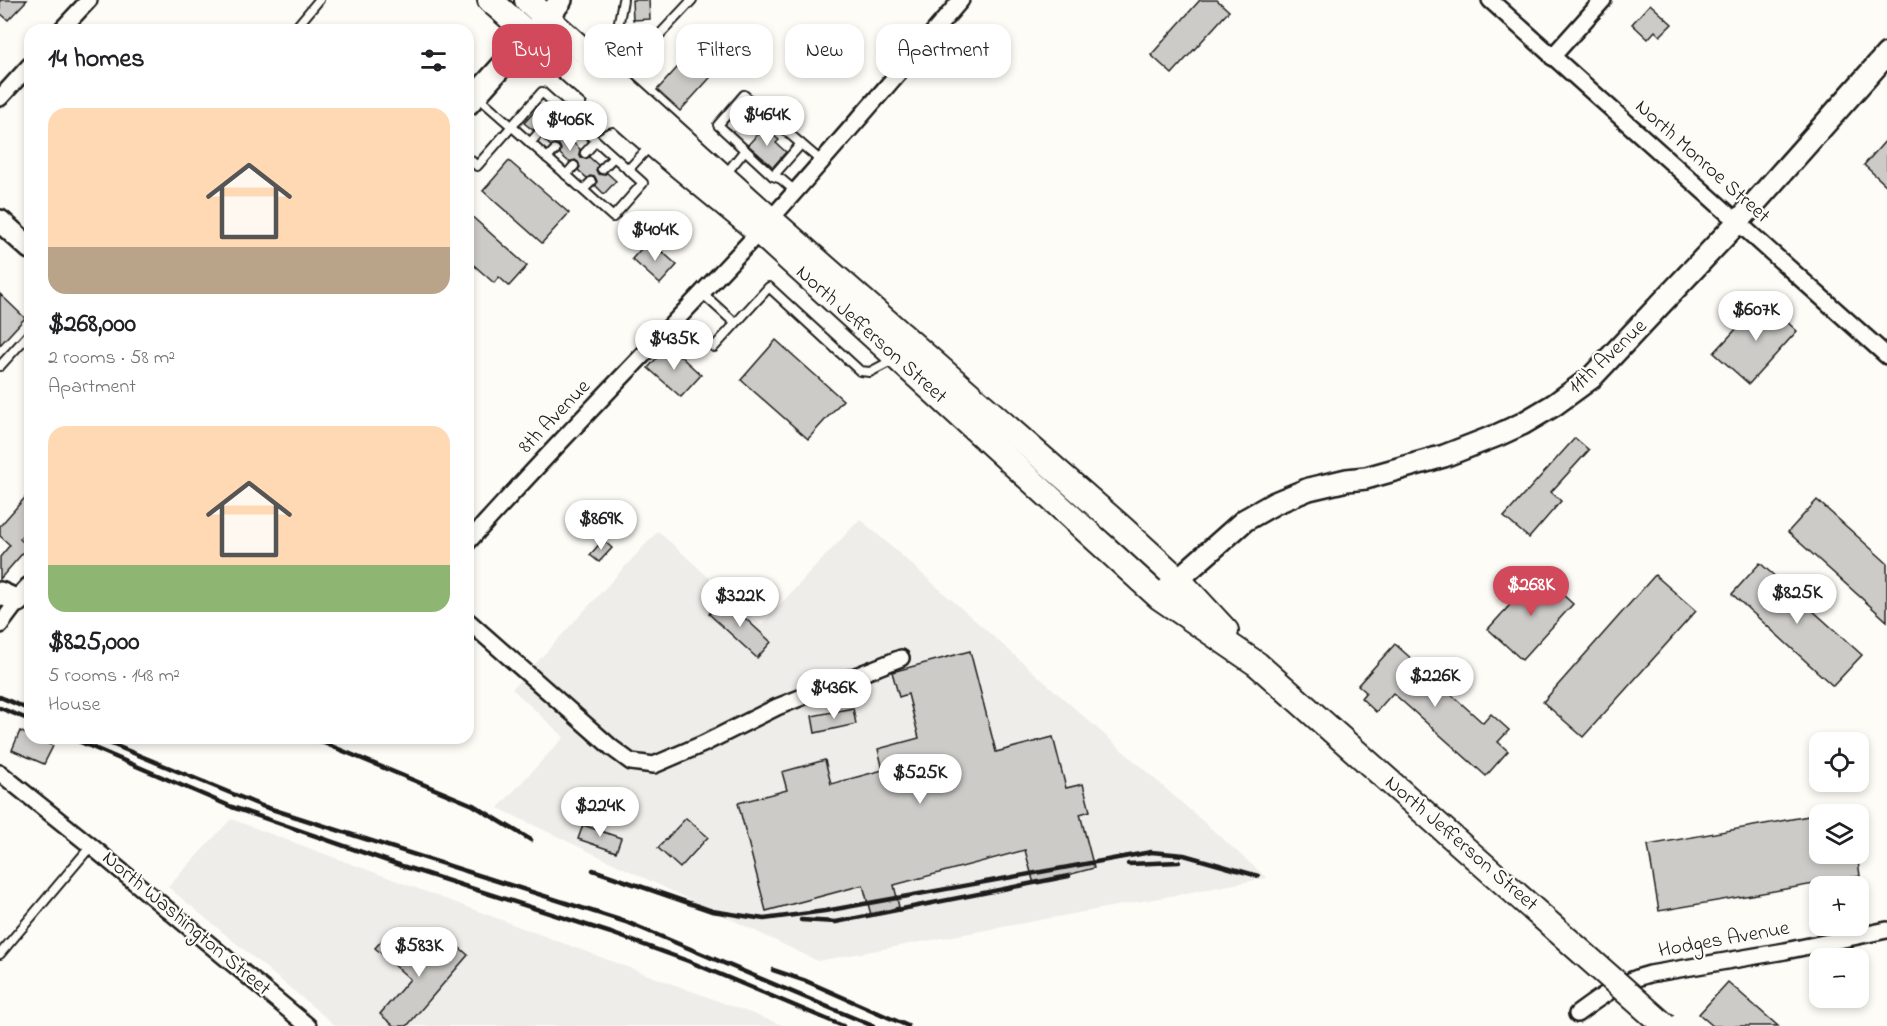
<!DOCTYPE html>
<meta charset="utf-8">
<style>
:root{--surface:#fff;--page:#f6f6f6;--text:#202124;--muted:#757577;--accent:#d1495b}
body{margin:0;font-family:"Indie Flower",sans-serif;background:var(--page);color:var(--text);height:100vh;display:flex;flex-direction:column;font-size:22px;white-space:nowrap}
*{box-sizing:border-box;margin:0}
p{font-size:20px;color:var(--muted)}
.icon{flex:none;width:33px;height:33px;fill:none;stroke:currentColor;stroke-width:2;stroke-linecap:round;stroke-linejoin:round}
.map{position:relative;flex:1;overflow:hidden}
.details{position:absolute;left:24px;top:24px;width:450px;height:720px;display:flex;flex-direction:column;background:var(--surface);border-radius:18px;box-shadow:0 3px 9px #0003}
.details>*{flex:none}
.banner{position:absolute;left:492px;top:24px;width:570px;height:54px;display:flex;gap:12px}
.controls{position:absolute;left:1809px;top:732px;display:grid;gap:12px}
.controls a{display:grid;place-items:center;width:60px;height:60px;border-radius:12px;background:var(--surface);box-shadow:0 3px 9px #0003;font-size:30px}
.price{position:absolute;translate:-50% -51px;padding:0 14px;border-radius:21px;background:#fff;color:#222;font-size:20px;line-height:39px;filter:drop-shadow(0 2px 3px #0008)}
.price::after{content:'';position:absolute;left:50%;top:36px;width:18px;height:14px;margin-left:-9px;background:inherit;clip-path:polygon(0 0,100% 0,50% 100%)}
.price.on{background:var(--accent);color:#fff}
ul{padding:0;list-style:none}
li{display:grid;align-content:center;gap:12px;height:318px;padding:0 24px}
li span{display:grid;place-items:center;height:186px;border-radius:18px;color:#555}
li>.icon{margin-inline-start:auto}
span .icon{width:108px;height:108px;fill:#fffc;stroke-width:1}
li b{font-size:26px}
h2{display:flex;justify-content:space-between;align-items:center;height:72px;padding:0 24px;font-size:26px}
.chip{padding:0 21px;border-radius:18px;background:var(--surface);box-shadow:0 3px 9px #0003;font-size:21px;line-height:54px}
.chip.on{background:var(--accent);color:#fff}
.map>svg:first-child{display:block}
.built{fill:#eeede9}
.building{fill:#cccbc8;stroke:#1c1c1c;stroke-width:1.5}
.lines{fill:none;stroke-linecap:round;stroke-linejoin:round}
.lane-casing{stroke:#1c1c1c;stroke-width:12}
.street-casing{stroke:#1c1c1c;stroke-width:20}
.secondary-casing{stroke:#1c1c1c;stroke-width:26}
.primary-casing{stroke:#1c1c1c;stroke-width:28}
.lane{stroke:#fdfcf7;stroke-width:8}
.street{stroke:#fdfcf7;stroke-width:15}
.secondary{stroke:#fdfcf7;stroke-width:21}
.primary{stroke:#fdfcf7;stroke-width:24}
.rail{stroke:#1c1c1c;stroke-width:4.5}
.primary-bridge-casing{stroke:#1c1c1c;stroke-width:28;stroke-linecap:butt}
.primary-bridge{stroke:#fdfcf7;stroke-width:24}
.labels{text-anchor:middle;dominant-baseline:central;stroke-width:4.5;stroke-linejoin:round;paint-order:stroke}
.street-label{font-size:21px;fill:#1c1c1c;stroke:#fdfcf7}
</style>
<div class="map">
<svg width="1887" height="1026" viewBox="0 0 1887 1026">
<rect width="100%" height="100%" fill="#fdfcf7"/>
<filter id="ink" filterUnits="userSpaceOnUse"><feTurbulence type="fractalNoise" baseFrequency=".0167" numOctaves="2"/><feDisplacementMap in="SourceGraphic" scale="12" xChannelSelector="R" yChannelSelector="G"/><feConvolveMatrix kernelMatrix="1 2 1 2 8 2 1 2 1" color-interpolation-filters="sRGB"/></filter>
<g filter="url(#ink)">
<g class="built">
<path d="M860,519l407,359 -449,83 -320,-153 66,-71 -52,-48 146,-158 103,94z"/>
<path d="M231,819l554,207h-449l-168,-139z"/>
</g>
<g class="building">
<path d="M0,0h27l-19,20 -8,-7z"/>
<path d="M632,0h17l1,19 -17,1z"/>
<path d="M1200,0h17l12,11 -57,63 -21,-19z"/>
<path d="M1650,4l22,20 -12,12 -5,-5 -7,8 -16,-15z"/>
<path d="M705,37l23,21 -48,53 -23,-21z"/>
<path d="M536,110l9,8 -2,5 2,4 5,1 4,-2 8,7 -1,3 2,5 3,2 5,-2 9,8 -1,5 2,4 5,1 3,-2 9,8 -2,5 2,4 5,1 4,-2 9,8 -12,13 -8,-8 1,-5 -2,-4 -5,-1 -3,2 -9,-8 2,-3 -2,-5 -3,-2 -6,2 -9,-8 1,-5 -2,-4 -5,-1 -3,2 -9,-8 2,-5 -2,-4 -5,-1 -4,2 -9,-7z"/>
<path d="M764,127l15,13 -3,3 10,9 -13,15 -25,-22z"/>
<path d="M1887,139v47l-23,-21z"/>
<path d="M509,161l60,52 -27,30 -59,-52z"/>
<path d="M468,213l59,53 -18,20 -10,-9 -5,6 -26,-23z"/>
<path d="M649,240l28,25 -17,19 -28,-25z"/>
<path d="M0,294l25,24 -25,27z"/>
<path d="M1763,300l34,31 -48,53 -35,-31z"/>
<path d="M776,340l67,60 -35,39 -67,-59z"/>
<path d="M668,345l33,30 -20,22 -33,-29z"/>
<path d="M1575,438l14,12 -38,42 10,9 -32,37 -25,-21z"/>
<path d="M30,492v35l-10,12 8,8 -28,32v-22l10,-12 -10,-9v-10z"/>
<path d="M1817,500l70,63v58l-99,-89z"/>
<path d="M603,540l9,8 -13,14 -9,-7z"/>
<path d="M1760,563l102,92 -29,31 -101,-92z"/>
<path d="M1539,573l34,31 -51,56 -34,-31z"/>
<path d="M1655,575l41,36 -113,126 -40,-35z"/>
<path d="M723,598l48,44 -14,16 -48,-44z"/>
<path d="M1395,644l88,79 8,-9 18,16 -11,12 10,9 -22,25 -93,-83 -17,19 -15,-14 5,-6 -8,-7z"/>
<path d="M970,651l26,101 57,-15 13,51 17,-4 7,27 -10,3 14,54 -60,16 -9,-34 -131,35 5,22 -28,8 -8,-30 -97,26 -28,-108 49,-13 -5,-18 43,-12 6,24 52,-14 -5,-21 41,-11 -11,-44 -9,3 -7,-25z"/>
<path d="M853,708l3,16 -41,9 -3,-17z"/>
<path d="M20,731l10,5v2h5l18,8 -9,18 -32,-14z"/>
<path d="M1820,814v40h37l3,22 -201,35 -11,-66z"/>
<path d="M686,818l22,19 -28,31 -22,-20z"/>
<path d="M583,825l38,13 -5,14 -38,-13z"/>
<path d="M445,935l23,20 -61,71h-13l-14,-12 30,-35 -35,-31 11,-12 34,29z"/>
<path d="M1728,982l50,44h-65l-14,-12z"/>
</g>
<g class="lines">
<g class="lane-casing">
<g id="lane">
<path d="M623,0l-5,27 25,24"/>
<path d="M294,30l25,-30"/>
<path d="M618,79l74,-79"/>
<path d="M549,122l12,-13"/>
<path d="M589,134c10,-7 18,-14 31,-12"/>
<path d="M567,137l21,-24 4,-11 -1,-4"/>
<path d="M530,143l8,-9"/>
<path d="M585,153l11,-12"/>
<path d="M468,158l9,8 65,-74 101,91 -30,34c-45,-41 -90,-81 -136,-121"/>
<path d="M547,158l8,-8"/>
<path d="M602,169l12,-12"/>
<path d="M628,170l23,-25"/>
<path d="M566,175l8,-9"/>
<path d="M725,175l20,-25"/>
<path d="M773,176l28,-32"/>
<path d="M583,190l8,-8"/>
<path d="M795,191l-14,-12 -8,-3 -55,-51 26,-30 77,66"/>
<path d="M702,293l33,30"/>
<path d="M714,347l55,-60 91,84 10,1 23,-12"/>
<path d="M0,366l30,-33"/>
<path d="M0,954l91,-108"/>
</g>
</g>
<g class="street-casing">
<g id="street">
<path d="M1490,0l397,356"/>
<path d="M61,30l28,-30"/>
<path d="M1552,57l51,-57"/>
<path d="M0,98l30,-33"/>
<path d="M468,542c94,-105 194,-205 290,-309 69,-76 136,-155 203,-233"/>
<path d="M468,621l144,127 19,14 23,3 49,-21 74,-37 124,-49"/>
<path d="M0,625l18,-24"/>
<path d="M0,773l91,73 217,180"/>
<path d="M1577,1014c23,-17 45,-33 73,-40l135,-23 102,-21"/>
</g>
</g>
<g class="secondary-casing">
<g id="secondary">
<path d="M468,104l69,-77 11,-9 13,-18"/>
<path d="M0,221l30,27"/>
<path d="M1165,591l80,-71 30,-17 34,-14 38,-9 19,-2 78,-22 54,-21 24,-11 32,-19 37,-27 146,-155 150,-169"/>
<path d="M0,593l18,8 12,-13"/>
</g>
</g>
<g class="primary-casing">
<g id="primary">
<path d="M490,0l171,151 98,81 400,365 98,67"/>
<path d="M527,0l243,219 351,308 57,52 48,52"/>
</g>
</g>
<use href="#lane" class="lane"/>
<use href="#street" class="street"/>
<use href="#secondary" class="secondary"/>
<use href="#primary" class="primary"/>
<g class="rail">
<path d="M0,697l30,13"/>
<path d="M0,708l30,12"/>
<path d="M71,738l161,69 170,59 209,67 77,28 155,65"/>
<path d="M97,738l165,68 367,117 244,103"/>
<path d="M312,738l161,67 58,35"/>
<path d="M1128,864l51,-2"/>
<path d="M593,870l119,41 52,8 61,-8 326,-59 33,3 74,21"/>
<path d="M801,920l35,2 233,-46"/>
<path d="M773,970l33,11 102,45"/>
</g>
<g class="primary-bridge-casing">
<path id="primary-bridge" d="M1257,664l408,362"/>
</g>
<use href="#primary-bridge" class="primary-bridge"/>
</g>
</g>
<g class="labels">
<g class="street-label">
<text transform="translate(1702 162) rotate(42)">North Monroe Street</text>
<text transform="translate(871 335) rotate(42)">North Jefferson Street</text>
<text transform="translate(1608 357) rotate(-43)">11th Avenue</text>
<text transform="translate(555 417) rotate(-46)">8th Avenue</text>
<text transform="translate(1461 844) rotate(41)">North Jefferson Street</text>
<text transform="translate(186 924) rotate(40)">North Washington Street</text>
<text transform="translate(1724 940) rotate(-10)">Hodges Avenue</text>
</g>
</g>
</svg>
<div class="controls">
<a><svg class="icon" aria-label="locate" viewBox="0 0 24 24"><circle cx="12" cy="12" r="6"/><path d="M12 2v4M12 18v4M2 12h4M18 12h4"/></svg></a>
<a><svg class="icon" aria-label="layers" viewBox="0 0 24 24"><path d="M12 4l9 5-9 5-9-5zM3 14l9 5 9-5"/></svg></a>
<a>+</a>
<a>−</a>
</div>
<b class="price" style="left:767px;top:147px">$464K</b>
<b class="price" style="left:570px;top:152px">$406K</b>
<b class="price" style="left:655px;top:262px">$404K</b>
<b class="price" style="left:1756px;top:342px">$607K</b>
<b class="price" style="left:674px;top:371px">$435K</b>
<b class="price" style="left:601px;top:551px">$869K</b>
<b class="price on" style="left:1531px;top:617px">$268K</b>
<b class="price" style="left:1797px;top:625px">$825K</b>
<b class="price" style="left:740px;top:628px">$322K</b>
<b class="price" style="left:1435px;top:708px">$226K</b>
<b class="price" style="left:834px;top:720px">$436K</b>
<b class="price" style="left:920px;top:805px">$525K</b>
<b class="price" style="left:600px;top:838px">$224K</b>
<b class="price" style="left:419px;top:978px">$583K</b>
<div class="banner">
<a class="chip on">Buy</a>
<a class="chip">Rent</a>
<a class="chip">Filters</a>
<a class="chip">New</a>
<a class="chip">Apartment</a>
</div>
<section class="details">
<h2>14 homes<svg class="icon" aria-label="filters" viewBox="0 0 24 24"><path d="M4 7h16M4 17h16"/><circle cx="9" cy="7" r="2"/><circle cx="15" cy="17" r="2"/></svg></h2>
<ul>
<li><span style="background:linear-gradient(#ffd9b3 75%,#b9a48a 0)"><svg class="icon" aria-label="home" viewBox="0 0 24 24"><path d="M3 11l9-7 9 7M6 9v11h12V9"/></svg></span><div><b>$268,000</b><p>2 rooms · 58 m²</p><p>Apartment</p></div></li>
<li><span style="background:linear-gradient(#ffd9b3 75%,#8fb573 0)"><svg class="icon" aria-label="home" viewBox="0 0 24 24"><path d="M3 11l9-7 9 7M6 9v11h12V9"/></svg></span><div><b>$825,000</b><p>5 rooms · 148 m²</p><p>House</p></div></li>
</ul>
</section>
</div>
